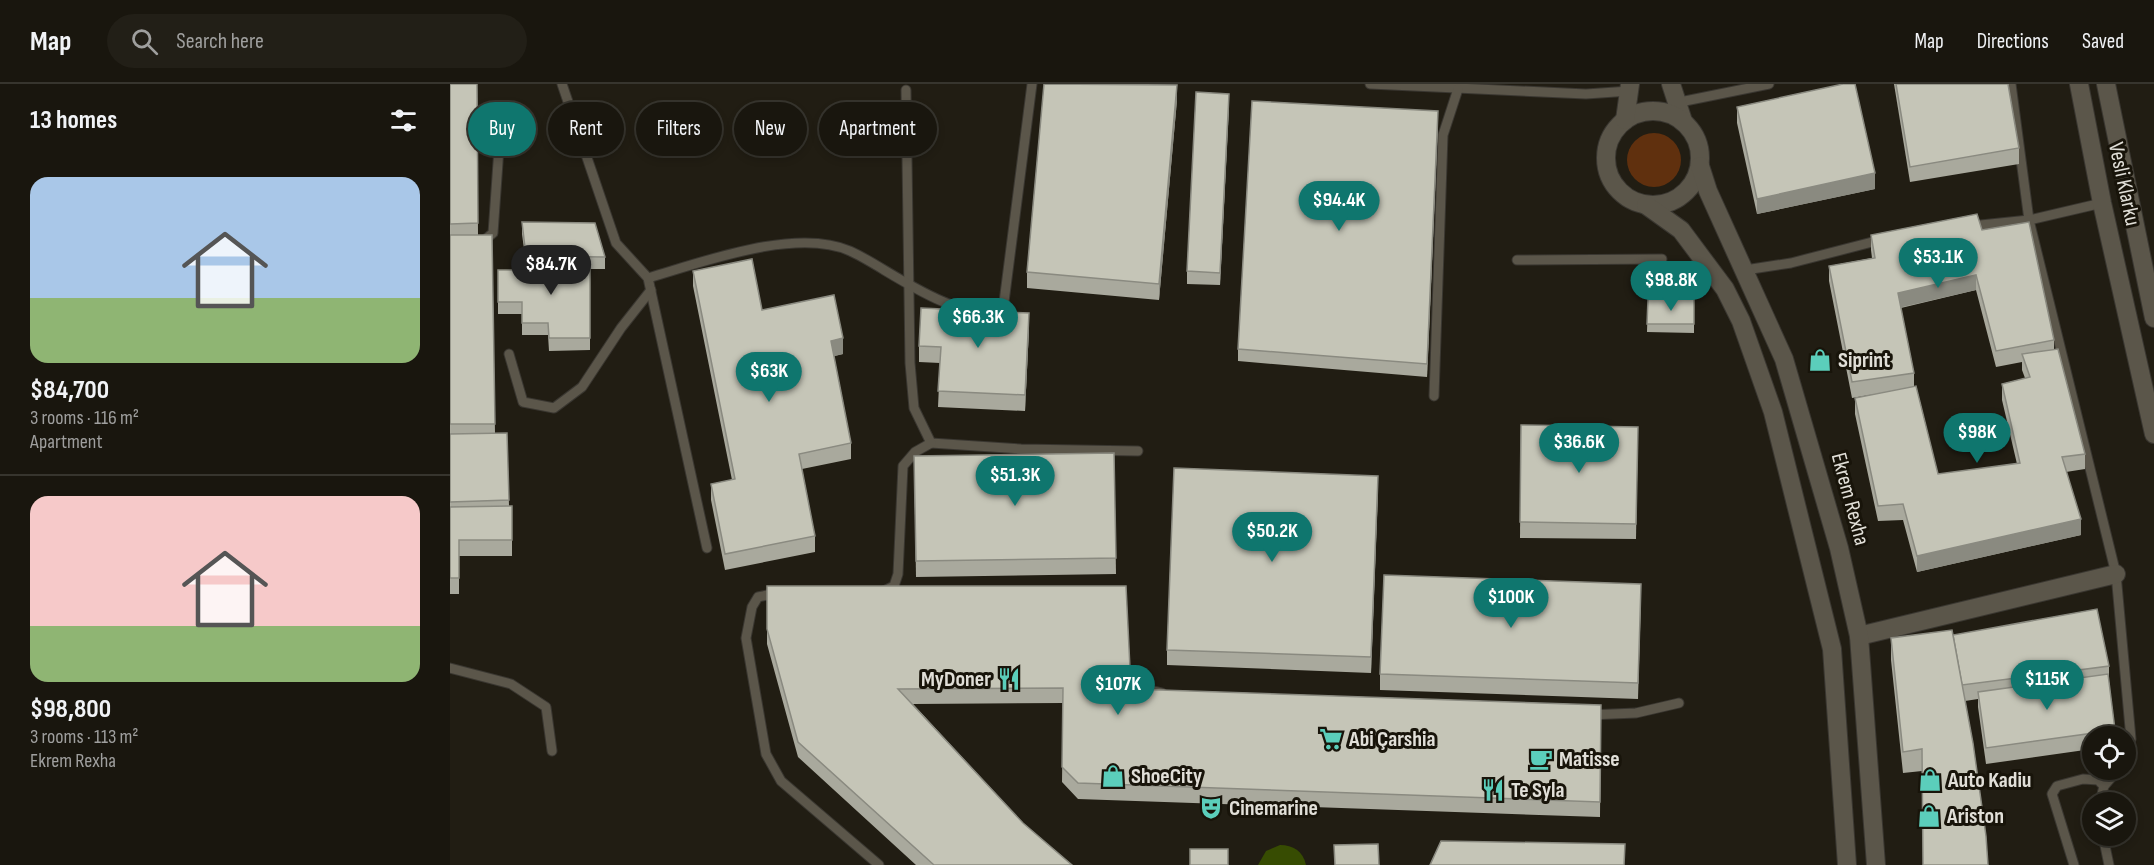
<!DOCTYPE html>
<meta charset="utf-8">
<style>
:root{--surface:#19160e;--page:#221f17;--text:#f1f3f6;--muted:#9f9f9e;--line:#37352e;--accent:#0f766e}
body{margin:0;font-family:"Sofia Sans Condensed",sans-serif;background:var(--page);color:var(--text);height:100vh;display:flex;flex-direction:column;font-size:22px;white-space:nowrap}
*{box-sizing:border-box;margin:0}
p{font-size:20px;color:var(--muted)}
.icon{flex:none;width:33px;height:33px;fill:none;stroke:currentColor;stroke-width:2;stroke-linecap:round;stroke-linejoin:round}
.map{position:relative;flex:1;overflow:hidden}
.drawer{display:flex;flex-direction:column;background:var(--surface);width:450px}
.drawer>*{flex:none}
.top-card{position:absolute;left:18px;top:18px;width:570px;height:54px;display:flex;gap:12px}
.tools{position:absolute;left:1632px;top:642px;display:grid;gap:12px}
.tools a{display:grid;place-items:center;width:54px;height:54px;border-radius:50%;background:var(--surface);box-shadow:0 3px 9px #0003,0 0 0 2px var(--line);font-size:30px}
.price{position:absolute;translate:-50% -51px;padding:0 14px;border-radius:21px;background:var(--accent);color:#fff;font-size:20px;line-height:39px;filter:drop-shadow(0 2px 3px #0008)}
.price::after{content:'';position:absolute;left:50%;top:36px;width:18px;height:14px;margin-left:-9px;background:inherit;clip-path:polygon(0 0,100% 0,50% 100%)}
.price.selected{background:#222;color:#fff}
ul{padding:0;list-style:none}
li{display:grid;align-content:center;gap:12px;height:318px;padding:0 30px}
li+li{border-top:2px solid var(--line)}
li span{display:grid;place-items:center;height:186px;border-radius:18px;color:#555}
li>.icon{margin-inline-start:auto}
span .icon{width:108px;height:108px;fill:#fffc;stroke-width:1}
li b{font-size:26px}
h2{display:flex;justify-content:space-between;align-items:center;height:72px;padding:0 30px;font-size:26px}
.pill{padding:0 21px;border-radius:27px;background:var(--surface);box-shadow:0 3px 9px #0003,0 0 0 2px var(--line);font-size:21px;line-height:54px}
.pill.selected{background:var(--accent);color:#fff}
header{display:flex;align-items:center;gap:36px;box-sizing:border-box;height:84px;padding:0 30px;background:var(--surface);border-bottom:2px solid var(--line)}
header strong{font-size:28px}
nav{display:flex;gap:33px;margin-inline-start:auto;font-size:21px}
.search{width:420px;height:54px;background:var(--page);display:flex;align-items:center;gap:15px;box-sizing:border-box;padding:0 21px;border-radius:33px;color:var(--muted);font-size:22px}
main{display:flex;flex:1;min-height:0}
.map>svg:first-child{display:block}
.green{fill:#60300e}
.water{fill:#374c02}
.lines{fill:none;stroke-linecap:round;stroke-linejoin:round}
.lane-casing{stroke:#3a3731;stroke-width:11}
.street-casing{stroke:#3a3731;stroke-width:20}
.secondary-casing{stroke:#3a3731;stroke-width:20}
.lane{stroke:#5b564a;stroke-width:9}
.street{stroke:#5b564a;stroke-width:18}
.secondary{stroke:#5b564a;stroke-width:18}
.wall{fill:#a9a99d;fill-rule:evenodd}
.shaded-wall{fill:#8a8a80}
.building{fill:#c5c5b7;stroke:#8a8a80;stroke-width:1.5}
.labels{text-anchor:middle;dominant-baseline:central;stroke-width:6;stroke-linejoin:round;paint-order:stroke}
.street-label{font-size:22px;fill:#e1dfd8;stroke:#18140a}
.poi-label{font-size:22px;font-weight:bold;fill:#e1dfd8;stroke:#18140a;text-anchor:start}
</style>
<header>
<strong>Map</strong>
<div class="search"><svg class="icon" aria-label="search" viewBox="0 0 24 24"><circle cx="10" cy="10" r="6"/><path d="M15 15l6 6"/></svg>Search here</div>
<nav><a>Map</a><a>Directions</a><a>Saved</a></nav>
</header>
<main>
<section class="drawer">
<h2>13 homes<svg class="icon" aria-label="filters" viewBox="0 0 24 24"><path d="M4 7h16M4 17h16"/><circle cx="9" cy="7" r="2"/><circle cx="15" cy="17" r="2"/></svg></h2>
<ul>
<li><span style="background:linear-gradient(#a9c7e8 65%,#8fb573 0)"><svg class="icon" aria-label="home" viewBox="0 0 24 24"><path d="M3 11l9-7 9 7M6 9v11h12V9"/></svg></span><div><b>$84,700</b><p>3 rooms · 116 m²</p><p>Apartment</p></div></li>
<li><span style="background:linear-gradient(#f6c9c9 70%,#8fb573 0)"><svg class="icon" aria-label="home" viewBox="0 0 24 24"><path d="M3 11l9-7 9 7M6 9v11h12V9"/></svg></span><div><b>$98,800</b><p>3 rooms · 113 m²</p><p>Ekrem Rexha</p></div></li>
</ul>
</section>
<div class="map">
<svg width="1704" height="781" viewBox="0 0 1704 781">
<rect width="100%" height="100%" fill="#211d13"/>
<circle class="green" cx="1204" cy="76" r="27"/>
<path class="water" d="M830,761c13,0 23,6 26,20h-48l8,-14z"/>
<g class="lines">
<g class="lane-casing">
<g id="lane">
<path d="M112,0l54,159 32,35 59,270"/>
<path d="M920,0l216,10 44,-3"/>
<path d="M1561,0l18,136 87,354 15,165 -5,15"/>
<path d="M456,6l4,273 4,45 17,35 90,6 117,2"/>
<path d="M1225,19l94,-19"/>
<path d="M1521,142l58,-6 73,-17"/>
<path d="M32,158l11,-9 9,-127"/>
<path d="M1067,176l145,-1"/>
<path d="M1295,186l46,-7 89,-23"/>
<path d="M198,194c55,-16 148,-51 202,-27 37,16 116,82 154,51l28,-218"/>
<path d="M59,270l14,48 31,6 28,-21 39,-59 30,-38"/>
<path d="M984,312l9,-261 15,-46"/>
<path d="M434,507l10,-5 4,-12 5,-108 12,-14 16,-9"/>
<path d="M327,509l-19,4 -6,10 -6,31 20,116 15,27 98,84"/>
<path d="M0,584l61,16 35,23 6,44"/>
<path d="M685,589l7,15 20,5"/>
<path d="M1139,631l47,-2 43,-10"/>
<path d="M1650,718l4,-16 14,-16"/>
<path d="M1653,752l6,29"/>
<path d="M1624,781l-22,-71 5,-8 26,-7 15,1 6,6"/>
</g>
</g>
<g class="street-casing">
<path id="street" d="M1409,552l257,-62"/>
</g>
<g class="secondary-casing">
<g id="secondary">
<path d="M1221,0l12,37"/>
<path d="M1629,0l23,119 52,231"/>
<path d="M1656,0l48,234"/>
<circle cx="1203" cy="74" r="47"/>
<path d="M1175,36l5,-36"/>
<path d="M1250,82l8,25 76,168 55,189 20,88 17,229"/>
<path d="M1196,121l35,25 44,59 16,32 32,91 59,237 15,216"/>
</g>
</g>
<use href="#lane" class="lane"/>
<use href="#street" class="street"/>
<use href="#secondary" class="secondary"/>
</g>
<g class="wall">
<path d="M0,0h27l1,151h14l3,198h12l2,73h3v50h-53v38h-9z"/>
<path d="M1444,0h114l11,64v16l-109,18z"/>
<path d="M727,16l-18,200 -132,-12v-16z"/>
<path d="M779,22l-9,179 -33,-1v-13z"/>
<path d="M1287,23l138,82 -118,25 -20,-91z"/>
<path d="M988,39l-11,254 -189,-16v-12z"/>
<path d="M72,138l83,35v12h-15v81l-41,1 -1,-16h-26v-21h-24v-44h21l7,-6 -4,-30z"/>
<path d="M1532,146l72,110v9l31,105v15l-19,3 15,63 -164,37 -14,-52 -25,1 -23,-107v-16l20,-4 -23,4 -23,-117v-15l43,-8 -1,-8v-15zM1526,206l20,77 26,-5v8l3,8 -23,6v16l15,64 -79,10 -24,-88v-13l-13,-65z"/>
<path d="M243,187l150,83 -9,2 17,87v16l-49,10 13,67v16l-90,18 -14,-70v-16l21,-4 -39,-194z"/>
<path d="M1198,215h46v34l-47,-1z"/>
<path d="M579,245l-4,82 -87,-4 2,-44 -21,-1v-16z"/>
<path d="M1071,341l117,2 -2,112 -116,-1z"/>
<path d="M664,369l2,121 -200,3 -2,-121z"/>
<path d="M928,407l-7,182 -204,-8v-15z"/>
<path d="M317,502l364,103 470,16 -1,112 -522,-18 -16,-17 1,-79 -150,1 110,119 49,42h-156l-118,-108 -31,-113z"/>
<path d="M1191,516l-3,99 -258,-9v-16z"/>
<path d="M1503,551l156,31v16l6,48v6h-23v13l-106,15 -8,-57v-8l-13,2 -43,70 -19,2 -12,-113v-22z"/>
</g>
<g class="shaded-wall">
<path d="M727,1v15l-18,200v-16z"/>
<path d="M779,10v12l-9,179v-12z"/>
<path d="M988,27v12l-11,254v-13z"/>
<path d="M1425,89v16l-118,25v-15z"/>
<path d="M1526,191v15l-78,18v-15z"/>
<path d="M579,229v16l-4,82v-16z"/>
<path d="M393,254v16l-12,3v-16z"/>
<path d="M928,392v15l-7,182v-16z"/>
<path d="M1631,435v16l-164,37v-16z"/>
</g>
<g class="building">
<path d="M0,0h27l1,139 -28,1z"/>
<path d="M594,0l133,1 -18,199 -132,-12z"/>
<path d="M1393,0h12l20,89 -118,26 -20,-92z"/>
<path d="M1446,0h112l11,64 -109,19z"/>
<path d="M746,8l33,2 -9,179 -33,-2z"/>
<path d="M802,17l186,10 -11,253 -189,-15z"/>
<path d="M1527,130l5,16 47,-8 25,118 -58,11 -20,-76 -78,18 16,80 -62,9 -23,-116 46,-8 -4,-23z"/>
<path d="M72,138l73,1 10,34 -79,-1z"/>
<path d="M0,151h42l3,189h-45z"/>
<path d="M302,175l10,51 72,-15 9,43 -12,3 20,102 -52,11 16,82 -90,18 -14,-70 24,-5 -42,-208z"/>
<path d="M140,179v75h-41l-1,-15h-26v-21h-24v-32h21v-6z"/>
<path d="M1198,215h46v25h-47z"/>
<path d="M471,224l108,5 -4,82 -87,-4 3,-44 -22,-1z"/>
<path d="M1608,265l27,105 -23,3 19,62 -164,37 -14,-52 -25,2 -23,-108 61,-12 22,88 82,-11 -18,-79 28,-7 -8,-23z"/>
<path d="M1071,341l117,2 -2,97 -116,-2z"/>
<path d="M57,349l2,67 -59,2v-68z"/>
<path d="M664,369l2,105 -200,3 -2,-105z"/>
<path d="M724,384l204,8 -7,181 -204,-7z"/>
<path d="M62,422v34h-53v38h-9v-71z"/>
<path d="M934,491l257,9 -3,99 -258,-9z"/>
<path d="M317,502h359l5,103 470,16 -1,97 -522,-19 -16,-16 1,-79 -165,1 125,134 49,42h-138l-136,-123 -31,-113z"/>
<path d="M1647,525l12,57 -147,19 -9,-50z"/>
<path d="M1502,546l21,113 13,93 2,29h-65l-1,-116 -19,3 -12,-114z"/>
<path d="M1658,590l7,56 -129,18 -8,-56z"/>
<path d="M991,757l184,3 -1,21h-194z"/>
<path d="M928,760l1,21h-44l-1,-20z"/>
<rect x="740" y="765" width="38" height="16"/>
</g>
<defs>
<g id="shop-bare" transform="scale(1.8)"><path d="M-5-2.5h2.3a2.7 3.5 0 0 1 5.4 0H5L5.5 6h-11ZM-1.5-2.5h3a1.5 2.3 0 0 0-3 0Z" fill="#5bcebb" stroke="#18140a" stroke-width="2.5" paint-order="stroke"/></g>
<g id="restaurant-bare" transform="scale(1.8)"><path d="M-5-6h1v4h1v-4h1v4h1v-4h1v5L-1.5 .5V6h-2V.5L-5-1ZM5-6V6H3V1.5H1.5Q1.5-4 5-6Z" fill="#5bcebb" stroke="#18140a" stroke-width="2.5" paint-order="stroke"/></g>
<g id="supermarket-bare" transform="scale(1.8)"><path d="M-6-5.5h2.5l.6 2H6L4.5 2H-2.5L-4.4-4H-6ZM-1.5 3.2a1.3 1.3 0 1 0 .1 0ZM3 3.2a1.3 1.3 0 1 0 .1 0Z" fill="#5bcebb" stroke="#18140a" stroke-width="2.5" paint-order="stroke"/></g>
<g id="cafe-bare" transform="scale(1.8)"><path d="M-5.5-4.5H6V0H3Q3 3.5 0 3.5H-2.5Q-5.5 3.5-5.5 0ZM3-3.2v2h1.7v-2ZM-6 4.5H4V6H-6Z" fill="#5bcebb" stroke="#18140a" stroke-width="2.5" paint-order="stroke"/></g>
<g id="theatre-bare" transform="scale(1.8)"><path d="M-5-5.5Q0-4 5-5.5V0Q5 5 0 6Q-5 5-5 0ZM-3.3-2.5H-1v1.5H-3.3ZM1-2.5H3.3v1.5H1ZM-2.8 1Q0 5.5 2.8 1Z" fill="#5bcebb" stroke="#18140a" stroke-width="2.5" paint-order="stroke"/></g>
</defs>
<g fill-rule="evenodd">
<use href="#shop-bare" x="1370" y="276"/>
<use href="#restaurant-bare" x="559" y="595"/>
<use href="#supermarket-bare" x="881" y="655"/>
<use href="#cafe-bare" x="1091" y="675"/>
<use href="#shop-bare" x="663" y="692"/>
<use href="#shop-bare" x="1480" y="696"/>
<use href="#restaurant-bare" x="1043" y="706"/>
<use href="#theatre-bare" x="761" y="724"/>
<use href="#shop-bare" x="1479" y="732"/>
</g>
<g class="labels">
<g class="street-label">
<text transform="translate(1674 100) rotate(78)">Vesli Klarku</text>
<text transform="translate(1400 415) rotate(75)">Ekrem Rexha</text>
</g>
<g class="poi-label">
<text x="1388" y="276">Siprint</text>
<text x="541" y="595" text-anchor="end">MyDoner</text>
<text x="899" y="655">Abi Çarshia</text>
<text x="1109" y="675">Matisse</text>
<text x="681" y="692">ShoeCity</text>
<text x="1498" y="696">Auto Kadiu</text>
<text x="1061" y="706">Te Syla</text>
<text x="779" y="724">Cinemarine</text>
<text x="1497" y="732">Ariston</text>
</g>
</g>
</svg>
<div class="tools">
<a><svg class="icon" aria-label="locate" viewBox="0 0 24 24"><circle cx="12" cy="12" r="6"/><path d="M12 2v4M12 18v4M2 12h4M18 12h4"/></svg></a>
<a><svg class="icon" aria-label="layers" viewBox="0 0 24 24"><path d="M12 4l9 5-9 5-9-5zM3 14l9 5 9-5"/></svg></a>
</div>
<b class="price" style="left:889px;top:148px">$94.4K</b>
<b class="price" style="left:1488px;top:205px">$53.1K</b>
<b class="price selected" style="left:101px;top:212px">$84.7K</b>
<b class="price" style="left:1221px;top:228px">$98.8K</b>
<b class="price" style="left:528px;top:265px">$66.3K</b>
<b class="price" style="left:319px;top:319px">$63K</b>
<b class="price" style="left:1527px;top:380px">$98K</b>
<b class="price" style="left:1129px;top:390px">$36.6K</b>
<b class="price" style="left:565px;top:423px">$51.3K</b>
<b class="price" style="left:822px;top:479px">$50.2K</b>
<b class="price" style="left:1061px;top:545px">$100K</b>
<b class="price" style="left:1597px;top:627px">$115K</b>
<b class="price" style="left:668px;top:632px">$107K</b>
<div class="top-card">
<a class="pill selected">Buy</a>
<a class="pill">Rent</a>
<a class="pill">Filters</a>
<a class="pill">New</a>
<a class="pill">Apartment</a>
</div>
</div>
</main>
